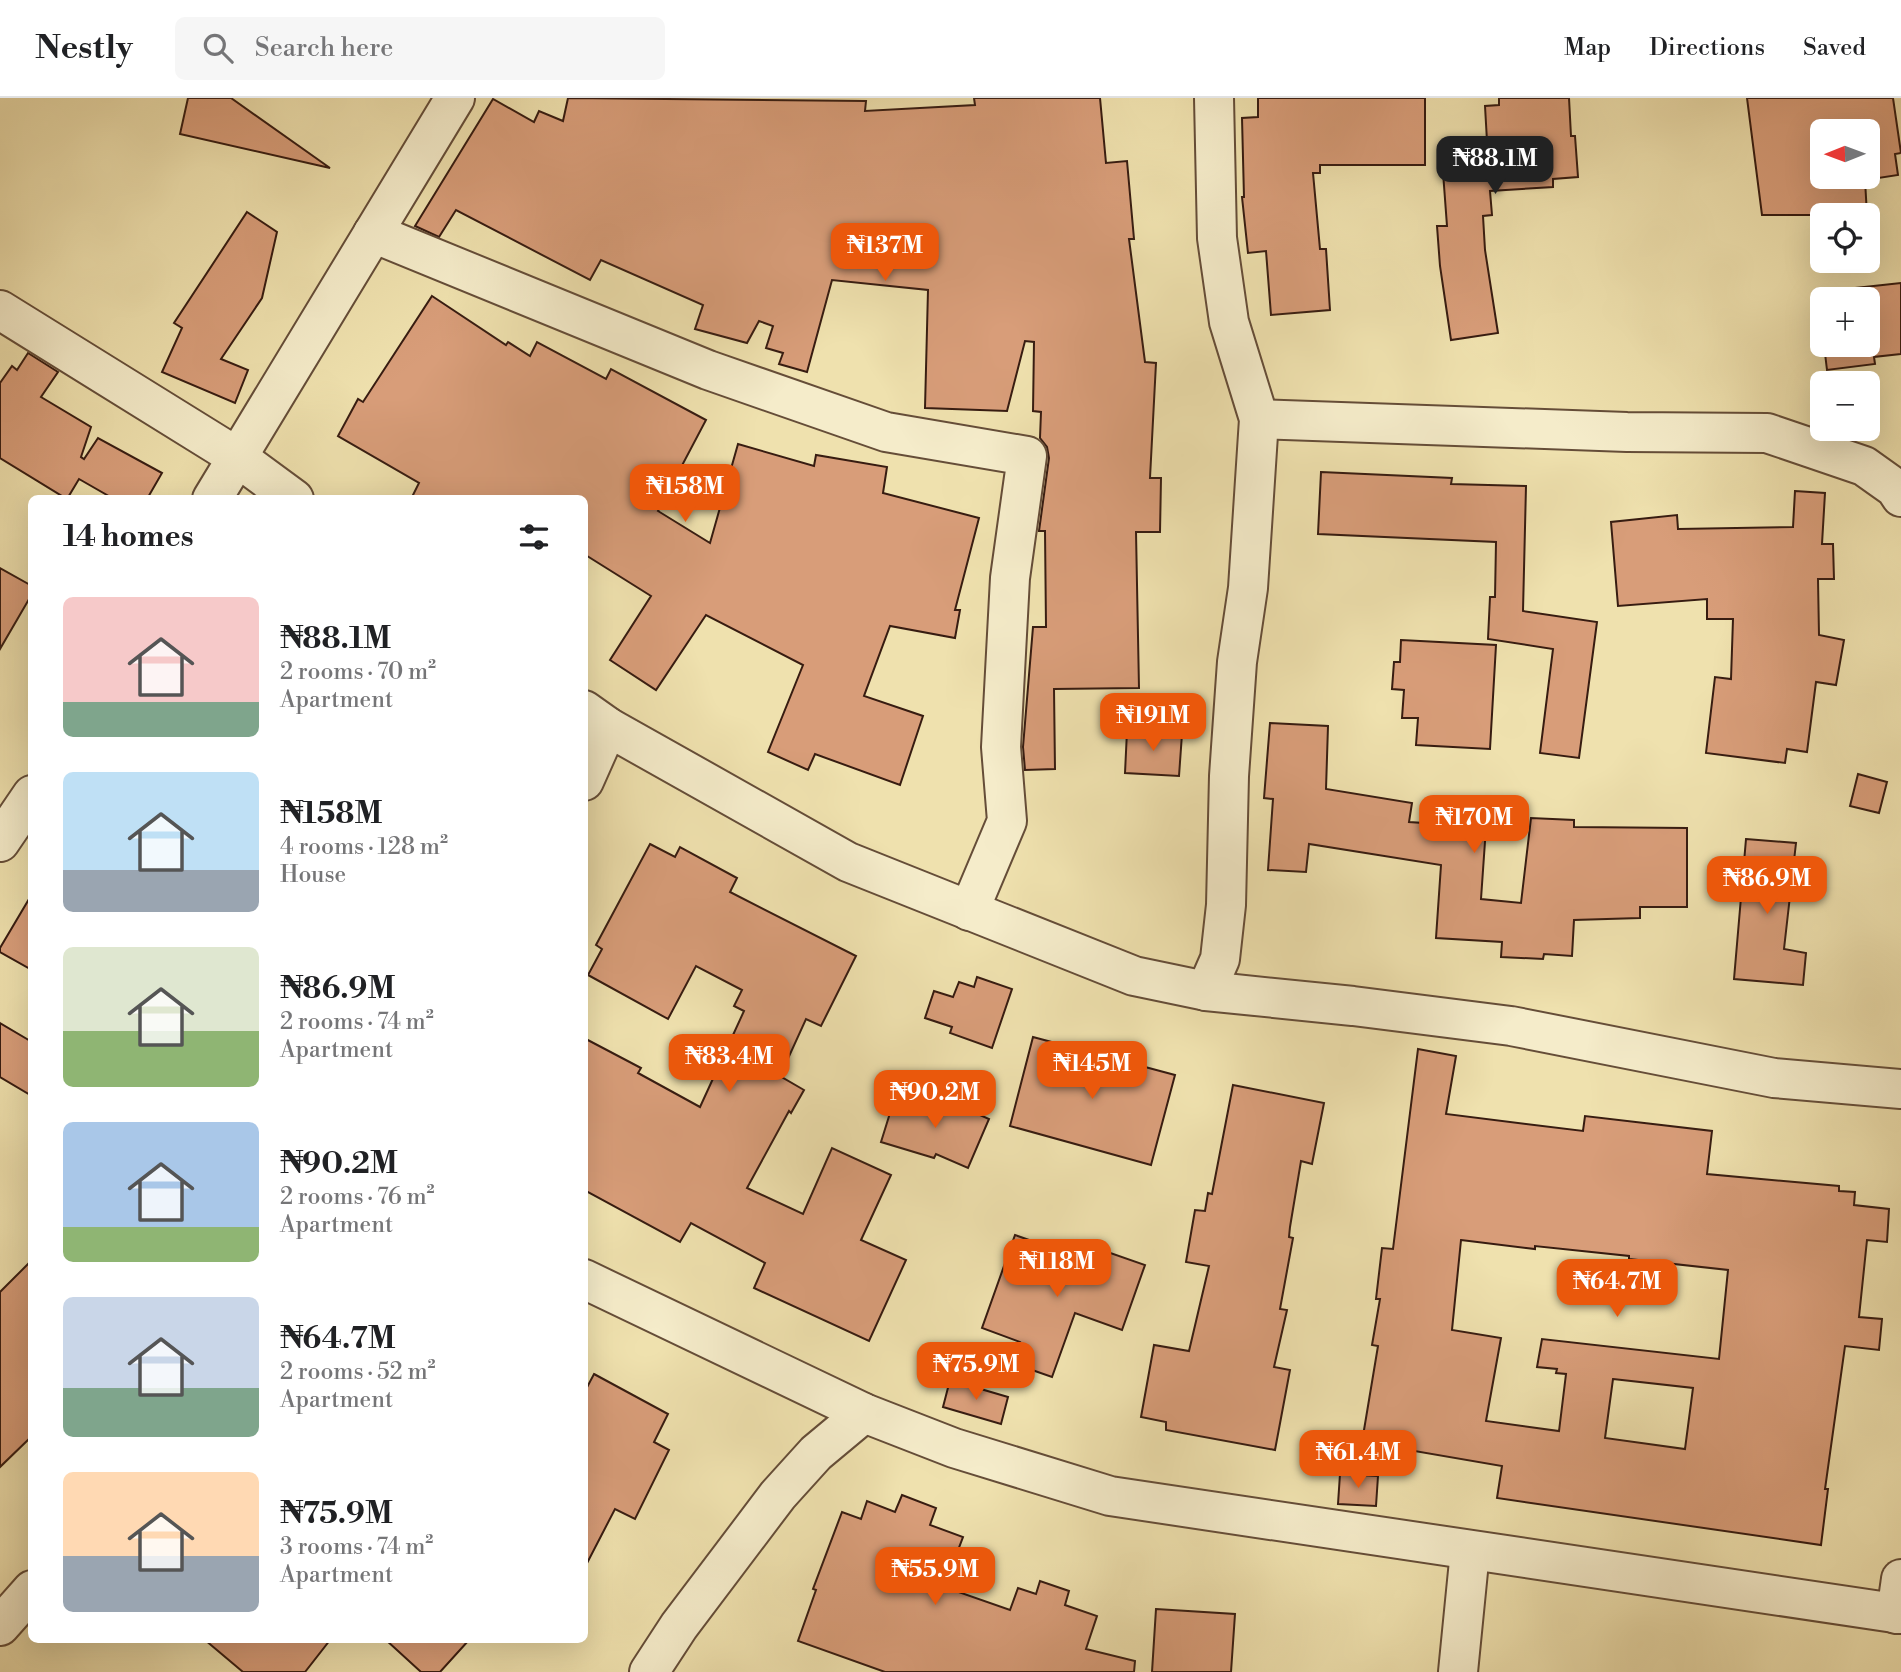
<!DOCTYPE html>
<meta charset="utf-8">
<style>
:root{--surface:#fff;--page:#f6f6f6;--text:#202124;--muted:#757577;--line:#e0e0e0;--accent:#ea580c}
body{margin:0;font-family:"Libre Bodoni",serif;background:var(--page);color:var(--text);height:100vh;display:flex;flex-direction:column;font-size:26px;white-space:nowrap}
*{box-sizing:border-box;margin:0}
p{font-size:23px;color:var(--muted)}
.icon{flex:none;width:38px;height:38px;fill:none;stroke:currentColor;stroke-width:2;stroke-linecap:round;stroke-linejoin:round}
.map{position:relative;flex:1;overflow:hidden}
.side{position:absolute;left:28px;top:397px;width:560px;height:1148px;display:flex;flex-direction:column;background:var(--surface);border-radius:10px;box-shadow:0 7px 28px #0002}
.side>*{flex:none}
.needle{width:46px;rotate:269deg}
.buttons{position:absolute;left:1810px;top:21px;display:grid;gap:14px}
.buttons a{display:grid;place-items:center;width:70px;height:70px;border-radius:10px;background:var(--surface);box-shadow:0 7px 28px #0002;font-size:35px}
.price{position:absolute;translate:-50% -60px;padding:0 16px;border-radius:14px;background:var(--accent);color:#fff;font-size:23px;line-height:46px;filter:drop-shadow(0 2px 4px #0008)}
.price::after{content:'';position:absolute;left:50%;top:42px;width:21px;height:16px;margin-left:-10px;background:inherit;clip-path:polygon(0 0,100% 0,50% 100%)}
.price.active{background:#222;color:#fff}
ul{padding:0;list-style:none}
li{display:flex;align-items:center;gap:21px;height:175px;padding:0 35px}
li span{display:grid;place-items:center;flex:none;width:196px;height:140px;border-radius:10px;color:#555}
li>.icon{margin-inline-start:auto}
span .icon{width:84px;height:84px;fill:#fffc;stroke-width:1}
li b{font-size:30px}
h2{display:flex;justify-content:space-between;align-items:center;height:84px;padding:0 35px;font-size:30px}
header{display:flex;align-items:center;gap:42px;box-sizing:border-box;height:98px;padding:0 35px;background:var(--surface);border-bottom:2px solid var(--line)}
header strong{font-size:33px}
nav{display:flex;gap:38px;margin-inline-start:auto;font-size:24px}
.search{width:490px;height:63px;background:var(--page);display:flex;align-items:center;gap:18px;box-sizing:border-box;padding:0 24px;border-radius:10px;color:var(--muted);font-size:26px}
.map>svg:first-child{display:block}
.building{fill:#d89d79;stroke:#371c11;stroke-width:2;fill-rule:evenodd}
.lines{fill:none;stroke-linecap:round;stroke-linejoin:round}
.minor-casing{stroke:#654d38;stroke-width:42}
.minor{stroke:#f5ecca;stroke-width:38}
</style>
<header>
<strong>Nestly</strong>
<div class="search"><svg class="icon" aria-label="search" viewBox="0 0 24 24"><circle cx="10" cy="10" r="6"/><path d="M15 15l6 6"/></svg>Search here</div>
<nav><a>Map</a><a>Directions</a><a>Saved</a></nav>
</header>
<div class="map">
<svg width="1901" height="1574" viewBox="0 0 1901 1574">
<rect width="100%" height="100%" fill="#efe1ae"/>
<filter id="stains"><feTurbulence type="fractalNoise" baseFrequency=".00286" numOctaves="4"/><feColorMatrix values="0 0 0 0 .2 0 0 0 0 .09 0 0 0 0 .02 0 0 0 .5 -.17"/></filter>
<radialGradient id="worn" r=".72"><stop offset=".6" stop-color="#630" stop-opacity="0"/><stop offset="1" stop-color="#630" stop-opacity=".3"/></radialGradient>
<g class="building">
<path d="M188,0h43l99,70 -150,-34z"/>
<path d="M568,0l298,3 -1,10 110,-6 -1,-7h126l6,65 21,-2 7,78h-5l16,123 11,1 -6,115h11l-1,54h-24l3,156 -85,1 1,80 -30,1 -2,-23 10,-120h13l-1,-96h-6l10,-73 -2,-11 -7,-9 1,-26 -8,-1 1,-69 -9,-1 -18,70 -82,-3 3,-118 -96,-10 -25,92 -28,-8 4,-11 -17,-5 7,-22 -14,-5 -12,22 -52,-14 8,-24 -102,-45 -11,20 -134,-70 -17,27 -24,-11 78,-127 41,23 5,-11 24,10z"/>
<path d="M1258,0h167v67h-105v8h-7l7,76h6l4,61 -59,5 -5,-64 -18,2 -6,-56h2l-2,-79 16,-1z"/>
<path d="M1499,0h70l2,38h4l3,41 -25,2v8l-63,4 2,24 -9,1 2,34 13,83 -47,7 -11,-74 -3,-40h10l-6,-81 46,-4 -2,-35 14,-1z"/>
<path d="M1747,0h146l8,55 -6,1 3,21 -33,5 2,35h-105zM1822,33h45v46h-45z"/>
<path d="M247,114l30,20 -15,66 -41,61 27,11 -13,33 -73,-31 20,-44 -8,-5z"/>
<path d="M1901,185v71l-27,3 1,7 -48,6 -3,-25h43v-46h-45v21l-3,-28z"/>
<path d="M432,198l74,49 2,-3 22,14 7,-14 69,37 5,-10 95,51 -48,91 52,32 28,-99 76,22 2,-11 71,12 -4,26 96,25 -24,92h5l-5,28 -65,-12 -26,70 59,20 -23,69 -85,-31 -7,16 -40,-18 35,-87 -97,-50 -50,75 -46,-30 41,-64 -67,-42v-55h-173l8,-16 -81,-47 20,-37 5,3z"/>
<path d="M28,255l30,19 -17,25 50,30 -10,30 3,2 14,-21 64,35 -15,26h-33l-35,-20 -12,20 -67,-41v-75l12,-17 5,4z"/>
<path d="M1321,374l131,6 -1,6 75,2 -3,125 74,11 -18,136 -39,-5 13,-104 -65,-10 2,-42h5l1,-55 -178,-8z"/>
<path d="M1795,393l30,2 -3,51h11l1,35h-16l1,56 25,5 -8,45 -20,-3 -9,70 -20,-3 -2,14 -79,-10 9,-76 16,2 2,-60h-26v-20l-89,7 -7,-84 66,-7 1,14 115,-2z"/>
<path d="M0,470l32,18v8l-32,55z"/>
<path d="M1401,542l95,5 -6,104 -74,-4 2,-27h-16l2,-28 -12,-1 2,-27h6z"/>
<path d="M1270,625l58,3 -2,63 86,14 -3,19 77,5 -5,72 40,4 10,-85 43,2v7l113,1v79h-47v11l-66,2 -2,36 -28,-2 -1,5 -42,-2 1,-15 -66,-4 5,-73 -132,-21 -3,28 -38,-2 5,-71 -9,-1z"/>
<path d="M1127,633l55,3 -3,42 -54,-3z"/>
<path d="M1858,676l29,8 -8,31 -29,-7z"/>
<path d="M1746,741l50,4 -12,106 22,4 -3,32 -69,-6z"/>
<path d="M650,746l25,13 5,-10 57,31 -7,14 126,64 -35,70 -15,-7 -26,57 24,14 -13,23 -2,-2 -42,77 56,26 29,-66 59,27 -30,65 45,20 -37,81 -115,-53 11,-25 -74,-40 -11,19 -96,-52v-152l57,30 -3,5 62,34 44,-96 -10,-5 8,-16 -46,-24 -28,53 -80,-44 14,-26 -6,-4z"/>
<path d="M32,796v76l-32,-18v-4z"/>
<path d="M977,879l35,12 -20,59 -42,-15 2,-6 -27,-9 9,-27 19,6 6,-15 15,5z"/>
<path d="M0,925l32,19v54l-32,-19z"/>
<path d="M1033,939l142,38 -24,90 -141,-39z"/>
<path d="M1418,951l38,7 -10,58 137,17 2,-15 127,15 -5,43 132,12v5l16,1 -1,13 35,4 -2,33 -20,-2 -8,77 23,2 -3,31 -34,-4 -20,143h3l-7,56 -324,-47 5,-32 -140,-24 16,-96 -6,-1 8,-46h-4l6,-51 11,1zM1461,1142l74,9v-3l94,10v3l99,11 -9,89 -177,-20 -5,28 20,2 -1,4 10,1 -7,57 -73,-10 15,-83 -49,-8zM1613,1281l80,9 -8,61 -80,-11z"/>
<path d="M1233,987l91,18 -12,61 -11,-3 -11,66 -1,10 4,1 -13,71 7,1 -13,57 16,3 -15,80 -109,-20v-8l-25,-5 13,-72 35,6 20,-85 -23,-4 9,-52 10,1 3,-18 4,1z"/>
<path d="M913,998l45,15 2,-5 29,13 -21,49 -32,-14 -2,4 -53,-16 14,-45 16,5z"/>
<path d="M1015,1137l79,28 5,-14 46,16 -23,65 -47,-17 -23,64 -40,-14 8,-21 -38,-14z"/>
<path d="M32,1162v176l-32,31v-175z"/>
<path d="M594,1276l74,40 -14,28 15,8 -34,69 -20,-10 -31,60v-176z"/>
<path d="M950,1282l58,17 -7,27 -58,-17z"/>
<path d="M1340,1376l38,2 -2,30 -38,-2z"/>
<path d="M902,1397l34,13 -6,17 33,12 -19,50 66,23 8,-22 18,6 4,-13 29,10 -4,14 32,11 -11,33 49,12 -1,11h-249l-87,-31 18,-51 -3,-1 29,-77 19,7 6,-18 28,11z"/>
<path d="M1156,1511l79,5 -4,58h-79z"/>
<path d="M205,1542h125l-25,32h-62z"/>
<path d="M386,1542h83l-29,32h-19z"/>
</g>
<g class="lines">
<g class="minor-casing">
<g id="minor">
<path d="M373,135l335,137 178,62 141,24 -17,122 -9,169 6,74 -38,90"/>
<path d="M0,212l237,147 57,42"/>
<path d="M1259,321l368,13 140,1 97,33 31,22 6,9"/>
<path d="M212,401l243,-401"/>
<path d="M584,612l24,17 240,135 286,114 72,15 147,15 158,20 263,52 127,11"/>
<path d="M584,683l24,-54"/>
<path d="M0,744l32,-47"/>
<path d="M1206,893l14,-32 6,-54 3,-129 8,-114 11,-74 11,-169 -30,-97 -12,-84 -3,-140"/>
<path d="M584,1181l280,134 90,35 156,48 791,118"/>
<path d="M1896,1516l5,-35"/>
<path d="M0,1528l32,-36"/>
<path d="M649,1574l30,-46 99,-131 38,-42 48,-40"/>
<path d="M1458,1574l12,-121"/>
</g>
</g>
<use href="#minor" class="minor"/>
</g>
<rect width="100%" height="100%" filter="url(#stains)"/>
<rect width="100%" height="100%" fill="url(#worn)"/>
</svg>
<div class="buttons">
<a><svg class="needle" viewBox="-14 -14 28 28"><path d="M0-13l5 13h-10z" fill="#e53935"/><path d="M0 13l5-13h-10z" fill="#757577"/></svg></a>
<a><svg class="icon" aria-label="locate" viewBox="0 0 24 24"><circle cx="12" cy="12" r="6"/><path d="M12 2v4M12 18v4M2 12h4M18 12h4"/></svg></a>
<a>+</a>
<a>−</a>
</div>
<b class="price active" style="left:1495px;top:98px">₦88.1M</b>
<b class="price" style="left:885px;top:185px">₦137M</b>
<b class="price" style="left:685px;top:426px">₦158M</b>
<b class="price" style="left:1153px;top:655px">₦191M</b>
<b class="price" style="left:1474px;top:757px">₦170M</b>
<b class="price" style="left:1767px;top:818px">₦86.9M</b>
<b class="price" style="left:729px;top:996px">₦83.4M</b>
<b class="price" style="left:1092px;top:1003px">₦145M</b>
<b class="price" style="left:935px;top:1032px">₦90.2M</b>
<b class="price" style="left:1057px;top:1201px">₦118M</b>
<b class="price" style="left:1617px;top:1221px">₦64.7M</b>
<b class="price" style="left:976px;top:1304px">₦75.9M</b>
<b class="price" style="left:1358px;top:1392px">₦61.4M</b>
<b class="price" style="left:935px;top:1509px">₦55.9M</b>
<section class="side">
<h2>14 homes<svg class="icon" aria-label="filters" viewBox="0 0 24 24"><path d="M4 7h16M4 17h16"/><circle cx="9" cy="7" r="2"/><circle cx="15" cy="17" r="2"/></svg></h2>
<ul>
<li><span style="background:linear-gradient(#f6c9c9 75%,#7fa58c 0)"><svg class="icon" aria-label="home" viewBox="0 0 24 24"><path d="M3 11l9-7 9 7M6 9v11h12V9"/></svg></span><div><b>₦88.1M</b><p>2 rooms · 70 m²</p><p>Apartment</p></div></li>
<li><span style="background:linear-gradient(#bfe0f5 70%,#9aa5b1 0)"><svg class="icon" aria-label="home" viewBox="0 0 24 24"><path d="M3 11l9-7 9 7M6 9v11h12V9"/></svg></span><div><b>₦158M</b><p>4 rooms · 128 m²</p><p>House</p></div></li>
<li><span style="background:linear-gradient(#dfe7d0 60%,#8fb573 0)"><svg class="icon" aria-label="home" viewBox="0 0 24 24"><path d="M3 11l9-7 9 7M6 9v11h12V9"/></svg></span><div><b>₦86.9M</b><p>2 rooms · 74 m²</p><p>Apartment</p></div></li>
<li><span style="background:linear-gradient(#a9c7e8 75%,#8fb573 0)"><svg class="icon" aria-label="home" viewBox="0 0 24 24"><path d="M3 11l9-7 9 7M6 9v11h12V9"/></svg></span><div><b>₦90.2M</b><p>2 rooms · 76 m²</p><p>Apartment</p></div></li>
<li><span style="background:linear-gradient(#c9d6e8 65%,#7fa58c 0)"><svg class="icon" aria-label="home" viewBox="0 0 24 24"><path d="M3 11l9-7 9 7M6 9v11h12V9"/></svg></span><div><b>₦64.7M</b><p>2 rooms · 52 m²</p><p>Apartment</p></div></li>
<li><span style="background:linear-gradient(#ffd9b3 60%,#9aa5b1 0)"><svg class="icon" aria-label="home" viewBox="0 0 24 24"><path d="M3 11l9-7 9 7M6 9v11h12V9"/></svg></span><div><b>₦75.9M</b><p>3 rooms · 74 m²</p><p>Apartment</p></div></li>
</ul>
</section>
</div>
